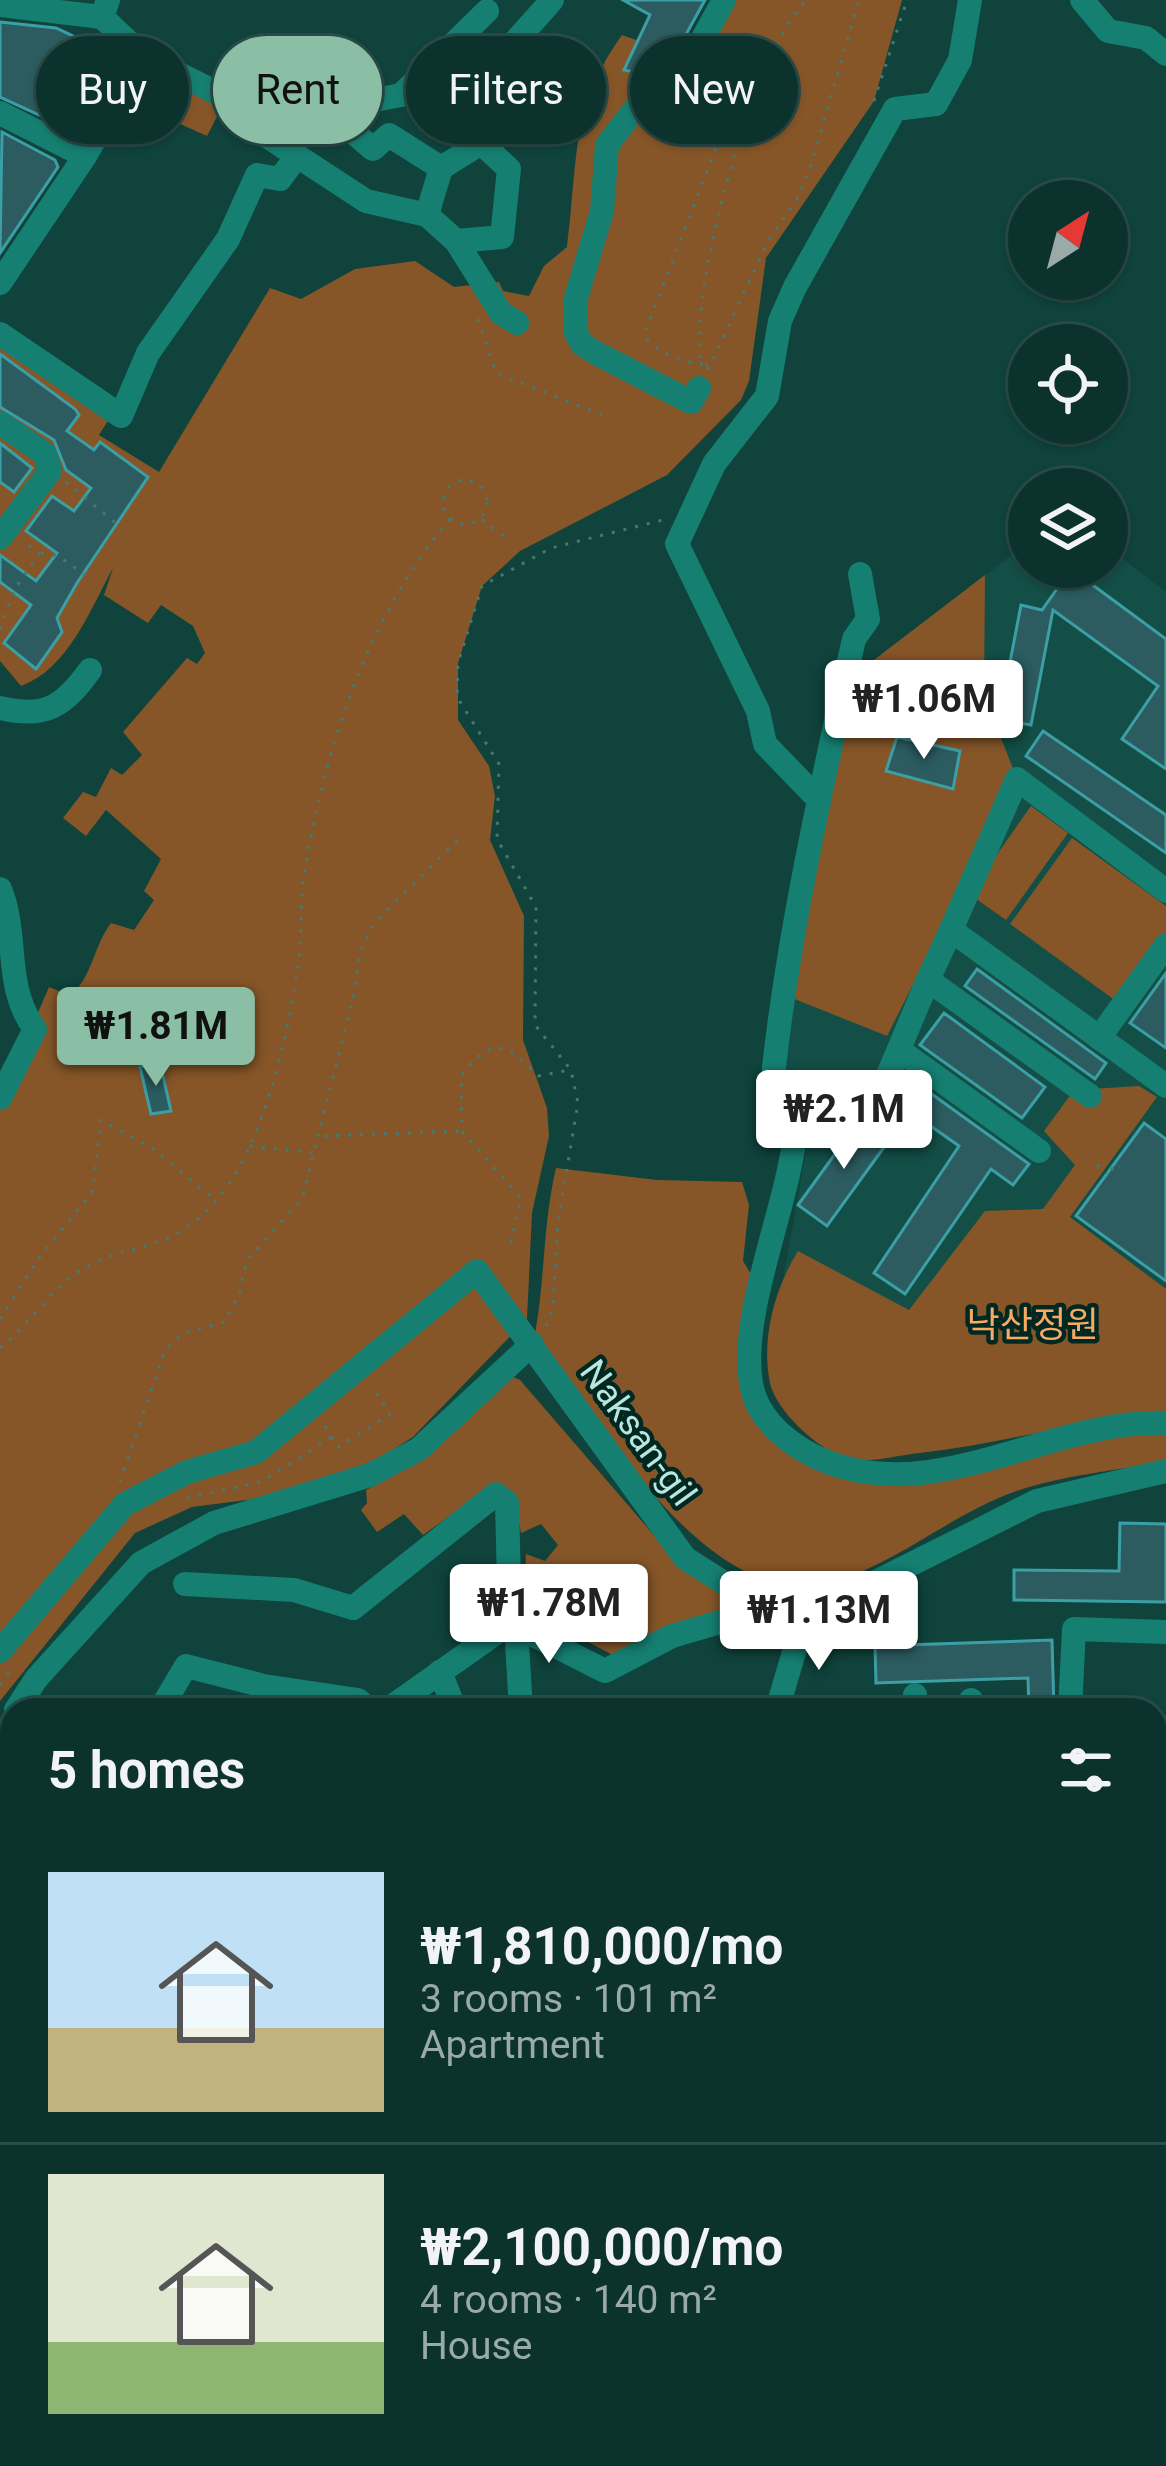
<!DOCTYPE html>
<meta charset="utf-8">
<style>
:root{--surface:#0b322d;--page:#193e39;--text:#f1f3f6;--muted:#9aaaaa;--line:#2b4d49;--accent:#8abfa5}
body{margin:0;font-family:Roboto,"Noto Sans KR",sans-serif;background:var(--page);color:var(--text);height:100vh;display:flex;flex-direction:column;font-size:45px;white-space:nowrap}
*{box-sizing:border-box;margin:0}
p{font-size:39px;color:var(--muted)}
.icon{flex:none;width:66px;height:66px;fill:none;stroke:currentColor;stroke-width:2;stroke-linecap:round;stroke-linejoin:round}
.map{position:relative;flex:1;overflow:hidden}
.panel{position:absolute;left:0px;top:1698px;width:1167px;height:768px;display:flex;flex-direction:column;background:var(--surface);border-radius:36px 36px 0 0;box-shadow:0 3px 9px #0004,0 0 0 3px var(--line)}
.panel>*{flex:none}
.banner{position:absolute;left:36px;top:36px;width:1095px;height:108px;display:flex;gap:24px}
.needle{width:78px;rotate:36deg}
.tools{position:absolute;left:1008px;top:180px;display:grid;gap:24px}
.tools a{display:grid;place-items:center;width:120px;height:120px;border-radius:50%;background:var(--surface);box-shadow:0 3px 9px #0004,0 0 0 3px var(--line);font-size:60px}
.price{position:absolute;translate:-50% -102px;padding:0 27px;border-radius:12px;background:#fff;color:#222;font-size:39px;line-height:78px;filter:drop-shadow(0 3px 6px #0008)}
.price::after{content:'';position:absolute;left:50%;top:72px;width:36px;height:27px;margin-left:-18px;background:inherit;clip-path:polygon(0 0,100% 0,50% 100%)}
.price.selected{background:var(--accent);color:#111}
ul{padding:0;list-style:none}
li{display:flex;align-items:center;gap:36px;height:300px;padding:0 48px}
li+li{border-top:3px solid var(--line)}
li span{display:grid;place-items:center;flex:none;width:336px;height:240px;border-radius:0px;color:#555}
li>.icon{margin-inline-start:auto}
span .icon{width:144px;height:144px;fill:#fffc;stroke-width:1}
li b{font-size:51px}
h2{display:flex;justify-content:space-between;align-items:center;height:144px;padding:0 48px;font-size:51px}
.tag{padding:0 42px;border-radius:54px;background:var(--surface);box-shadow:0 3px 9px #0004,0 0 0 3px var(--line);font-size:42px;line-height:108px}
.tag.selected{background:var(--accent);color:#111}
.map>svg:first-child{display:block}
.built{fill:#134f47}
.green{fill:#865628}
.building{fill:#2c5c60;stroke:#3b9fa6;stroke-width:3}
.lines{fill:none;stroke-linecap:round;stroke-linejoin:round}
.path{stroke:#487971;stroke-width:3;stroke-dasharray:3 9;stroke-linecap:butt}
.minor{stroke:#157f71;stroke-width:24}
.labels{text-anchor:middle;dominant-baseline:central;stroke-width:9;stroke-linejoin:round;paint-order:stroke}
.park-label{font-size:36px;fill:#f9aa62;stroke:#002822}
.street-label{font-size:36px;fill:#bbe6dd;stroke:#002822}
</style>
<div class="map">
<svg width="1166" height="2466" viewBox="0 0 1166 2466">
<rect width="100%" height="100%" fill="#0f433c"/>
<path class="built" d="M1029,542v25h78v-20l59,45v819l-396,-58 36,-202 -5,-47 -22,-31 70,-394z"/>
<g class="green">
<path d="M720,0h182l-28,101 -108,157 -17,123 -8,19 -74,75 -147,76 -38,35 -24,77v57l31,46 6,30 -5,44 34,76 -1,124 24,68 2,28 -17,77 -5,106 -114,118 -35,22 -94,36 -92,12 -57,26 -135,168v-600l49,-114 22,9c23,-23 22,-49 40,-73l23,7 20,-30 -10,-9 17,-32 -55,-49 -20,26 -23,-18 20,-26 13,5 15,-29 11,7 20,-20 -19,-23 64,-74 10,6 8,-11 -12,-27 -32,-21 -13,18 -44,-28 9,-27c-23,42 -45,101 -92,118l-21,-25v-318l111,73 -12,19 60,37 111,-184 31,11 54,-30 60,-8 39,26 45,-5 4,9 26,5 15,-30 23,-19c11,-84 3,-140 55,-212l25,9 -8,31 36,16z"/>
<path d="M155,72l70,29 -18,35 -71,-32z"/>
<path d="M985,575l-1,119 33,85 -130,257 -95,-38 57,-319z"/>
<path d="M1031,806l37,27 -62,87 -37,-26z"/>
<path d="M1072,838l94,68v26l-50,69 -106,-77z"/>
<path d="M1139,1086l18,11 -87,120 96,72v125c-83,5 -164,30 -246,39 -21,2 -44,9 -65,7 -29,-2 -79,-48 -85,-77 -9,-44 4,-93 28,-132l111,59 76,-99 58,-2 32,-44 -31,-34 30,-41z"/>
<path d="M556,1168l101,12 85,2 7,23 -6,56 11,18 -12,110 109,85 315,-44v31c-49,10 -105,14 -152,31 -65,23 -122,76 -189,92 -119,27 -231,-170 -290,-250 10,-56 8,-111 21,-166z"/>
<path d="M511,1376l9,4 158,183 42,31 7,16 -114,45c-44,-23 -92,-46 -87,-101l19,7 13,-16 -17,-21 -20,9 -6,-32 -26,-13 -66,47 -19,-21 -27,18 -16,-22 6,-7 -1,-13 25,-13z"/>
<path d="M707,2454h168l18,12h-171z"/>
</g>
<g class="building">
<path d="M623,0h82l-43,78 -38,-8 26,-55z"/>
<path d="M0,22l56,6 66,31 -36,63 -12,9 -74,-34z"/>
<path d="M2,132l53,28 3,7 -58,86z"/>
<path d="M0,354l75,55 4,6 -12,16 27,19 6,-8 48,35 -71,106 -20,35 5,14 -26,37 -32,-26 27,-38 -31,-23v-27l36,26 21,-28 -31,-22 26,-35 22,15 17,-23 -25,-18 -12,-30 -54,-33z"/>
<path d="M0,443l32,25 -18,24 -14,-10z"/>
<path d="M1071,569l95,70v130l-44,-30 36,-53 -105,-76 -22,115 -32,-6 22,-114 21,5z"/>
<path d="M1043,731l123,84v38l-140,-97z"/>
<path d="M897,737l63,14 -7,38 -67,-18z"/>
<path d="M977,969l129,94 -11,16 -130,-93z"/>
<path d="M1166,973v75l-36,-25z"/>
<path d="M944,1013l101,74 -23,31 -102,-73z"/>
<path d="M160,1063l11,48 -20,3 -11,-47z"/>
<path d="M908,1077l121,87 -16,21 -22,-16 -86,125 -31,-21 85,-127 -64,-45z"/>
<path d="M861,1118l29,21 -63,87 -29,-21z"/>
<path d="M1144,1123l22,16v142l-90,-65z"/>
<path d="M1120,1523l46,1v78l-152,-2v-30l105,1z"/>
<path d="M1052,1640l2,70h-25l-1,-32 -152,5 -1,-37z"/>
</g>
<g class="lines">
<g class="path">
<path d="M874,101l33,-101"/>
<path d="M478,319l18,54 114,45"/>
<path d="M703,364c-20,-1 -39,-10 -55,-22l-2,-12 71,-185 23,-8"/>
<path d="M708,366l-8,-6c-9,-77 52,-301 106,-360"/>
<path d="M708,370l59,-127 31,-46 14,-35 47,-162"/>
<circle cx="465" cy="502" r="22"/>
<path d="M66,482l53,44"/>
<path d="M482,520l25,18"/>
<path d="M41,553l17,3 29,20"/>
<path d="M0,629l14,-39 25,-37 -16,-11"/>
<path d="M324,1136l138,-5"/>
<path d="M250,1146l68,7"/>
<path d="M1097,1165l10,8"/>
<path d="M1111,1168l5,4 4,-5"/>
<path d="M511,1243l10,-45 -59,-67 -1,-55c33,-41 42,-34 77,0l31,-6"/>
<path d="M0,1319l38,-60 55,-68 8,-71 51,28 63,52"/>
<path d="M546,1326l7,-20 5,-84 20,-119 -7,-33 -36,-45 1,-118 -39,-68 2,-75 -42,-67 1,-34 24,-77 69,-38 116,-29"/>
<path d="M0,1348c28,-22 48,-56 78,-76 48,-32 85,-14 135,-68 52,-56 76,-173 86,-246 3,-28 1,-55 5,-82 21,-127 62,-258 146,-357"/>
<path d="M325,1426l13,21 52,-33 -17,-26"/>
<path d="M120,1482l45,-132 18,-17 41,-11 15,-27 8,-35 55,-61 50,-196 8,-51 15,-30 89,-88"/>
<path d="M187,1498l74,-16 71,-45"/>
<path d="M0,1685l12,-16"/>
</g>
<g class="minor">
<path d="M108,0l-6,17 41,39 86,43 24,28 113,74 61,14 29,26 45,72 16,10"/>
<path d="M1082,0l26,31 38,7 20,16"/>
<path d="M0,5l102,12"/>
<path d="M229,99l43,-32 49,38 24,-22 35,16 21,-4 86,-84"/>
<path d="M321,105l52,44 16,-14 52,33"/>
<path d="M0,113l85,43 58,-100"/>
<path d="M427,215l14,-47 40,-25"/>
<path d="M456,241l46,-4 7,-68 -31,-29c4,-75 30,-88 74,-140"/>
<path d="M0,283l85,-127"/>
<path d="M0,334l121,82 27,-63 80,-114 29,-64 23,4 17,-23"/>
<path d="M699,388l-8,14 -95,-49 -14,-9 -6,-11v-35l26,-87 5,-66 28,-36 39,-18 50,-91"/>
<path d="M0,423l45,31 5,17 -50,67"/>
<path d="M860,574l8,45 -14,20c-31,141 -64,285 -80,428 -2,21 24,34 22,57 -5,77 -57,185 -45,259 6,39 44,67 79,80 112,41 221,-44 336,-40"/>
<path d="M0,708c46,11 64,-2 90,-38"/>
<path d="M819,800l-54,-56 -7,-33 -81,-167 37,-80 53,-68 13,-75 15,-34 100,-178 41,-5 24,-44 10,-60"/>
<path d="M0,889c19,46 3,98 35,140l-35,69"/>
<path d="M951,930l66,-151 149,112"/>
<path d="M1099,1038l67,-93"/>
<path d="M899,1050l140,101"/>
<path d="M1090,1096l-162,-116 23,-50 215,156"/>
<path d="M878,1099l50,-119"/>
<path d="M185,1584l109,6 59,18 143,-114 11,9 3,120"/>
<path d="M516,1626l5,84"/>
<path d="M0,1651l125,-147 62,-32 69,-20 221,-181 208,287 80,51 39,9 233,-117 129,-30"/>
<path d="M440,1672l15,38"/>
<path d="M971,1700v10"/>
<path d="M16,1710l20,-31 105,-116 73,-40 156,-48 49,-26 113,-105"/>
<path d="M160,1710l26,-44 78,20 94,14 11,10"/>
<path d="M387,1710l123,-87 95,48 67,-35 93,-27"/>
<path d="M777,1710l27,-92"/>
<path d="M914,1710l1,-15"/>
<path d="M1070,1710l4,-81 92,3"/>
<path d="M1155,1726l11,1"/>
<path d="M1155,1775h11"/>
<path d="M0,1855l12,-133"/>
<path d="M1155,1863h11"/>
<path d="M1155,1924l11,1"/>
<path d="M1155,1993h11"/>
<path d="M1155,2038l11,3"/>
<path d="M0,2132l12,-25"/>
<path d="M0,2322l12,-10"/>
<path d="M0,2412l12,10"/>
<path d="M99,2454l11,12"/>
<path d="M331,2454l2,12"/>
<path d="M415,2454l2,12"/>
<path d="M484,2454l1,12"/>
<path d="M556,2454l1,12"/>
<path d="M928,2454l1,12"/>
<path d="M946,2454l14,12"/>
<path d="M8,2466l8,-12"/>
<path d="M627,2466l9,-12"/>
</g>
</g>
<g class="labels">
<g class="park-label">
<text x="1033" y="1325">낙산정원</text>
</g>
<g class="street-label">
<text transform="translate(638 1433) rotate(54)">Naksan-gil</text>
</g>
</g>
</svg>
<div class="tools">
<a><svg class="needle" viewBox="-14 -14 28 28"><path d="M0-13l5 13h-10z" fill="#e53935"/><path d="M0 13l5-13h-10z" fill="#9aaaaa"/></svg></a>
<a><svg class="icon" aria-label="locate" viewBox="0 0 24 24"><circle cx="12" cy="12" r="6"/><path d="M12 2v4M12 18v4M2 12h4M18 12h4"/></svg></a>
<a><svg class="icon" aria-label="layers" viewBox="0 0 24 24"><path d="M12 4l9 5-9 5-9-5zM3 14l9 5 9-5"/></svg></a>
</div>
<b class="price" style="left:924px;top:762px">₩1.06M</b>
<b class="price selected" style="left:156px;top:1089px">₩1.81M</b>
<b class="price" style="left:844px;top:1172px">₩2.1M</b>
<b class="price" style="left:549px;top:1666px">₩1.78M</b>
<b class="price" style="left:819px;top:1673px">₩1.13M</b>
<div class="banner">
<a class="tag">Buy</a>
<a class="tag selected">Rent</a>
<a class="tag">Filters</a>
<a class="tag">New</a>
</div>
<section class="panel">
<h2>5 homes<svg class="icon" aria-label="filters" viewBox="0 0 24 24"><path d="M4 7h16M4 17h16"/><circle cx="9" cy="7" r="2"/><circle cx="15" cy="17" r="2"/></svg></h2>
<ul>
<li><span style="background:linear-gradient(#bfe0f5 65%,#c2b280 0)"><svg class="icon" aria-label="home" viewBox="0 0 24 24"><path d="M3 11l9-7 9 7M6 9v11h12V9"/></svg></span><div><b>₩1,810,000/mo</b><p>3 rooms · 101 m²</p><p>Apartment</p></div></li>
<li><span style="background:linear-gradient(#dfe7d0 70%,#8fb573 0)"><svg class="icon" aria-label="home" viewBox="0 0 24 24"><path d="M3 11l9-7 9 7M6 9v11h12V9"/></svg></span><div><b>₩2,100,000/mo</b><p>4 rooms · 140 m²</p><p>House</p></div></li>
</ul>
</section>
</div>
